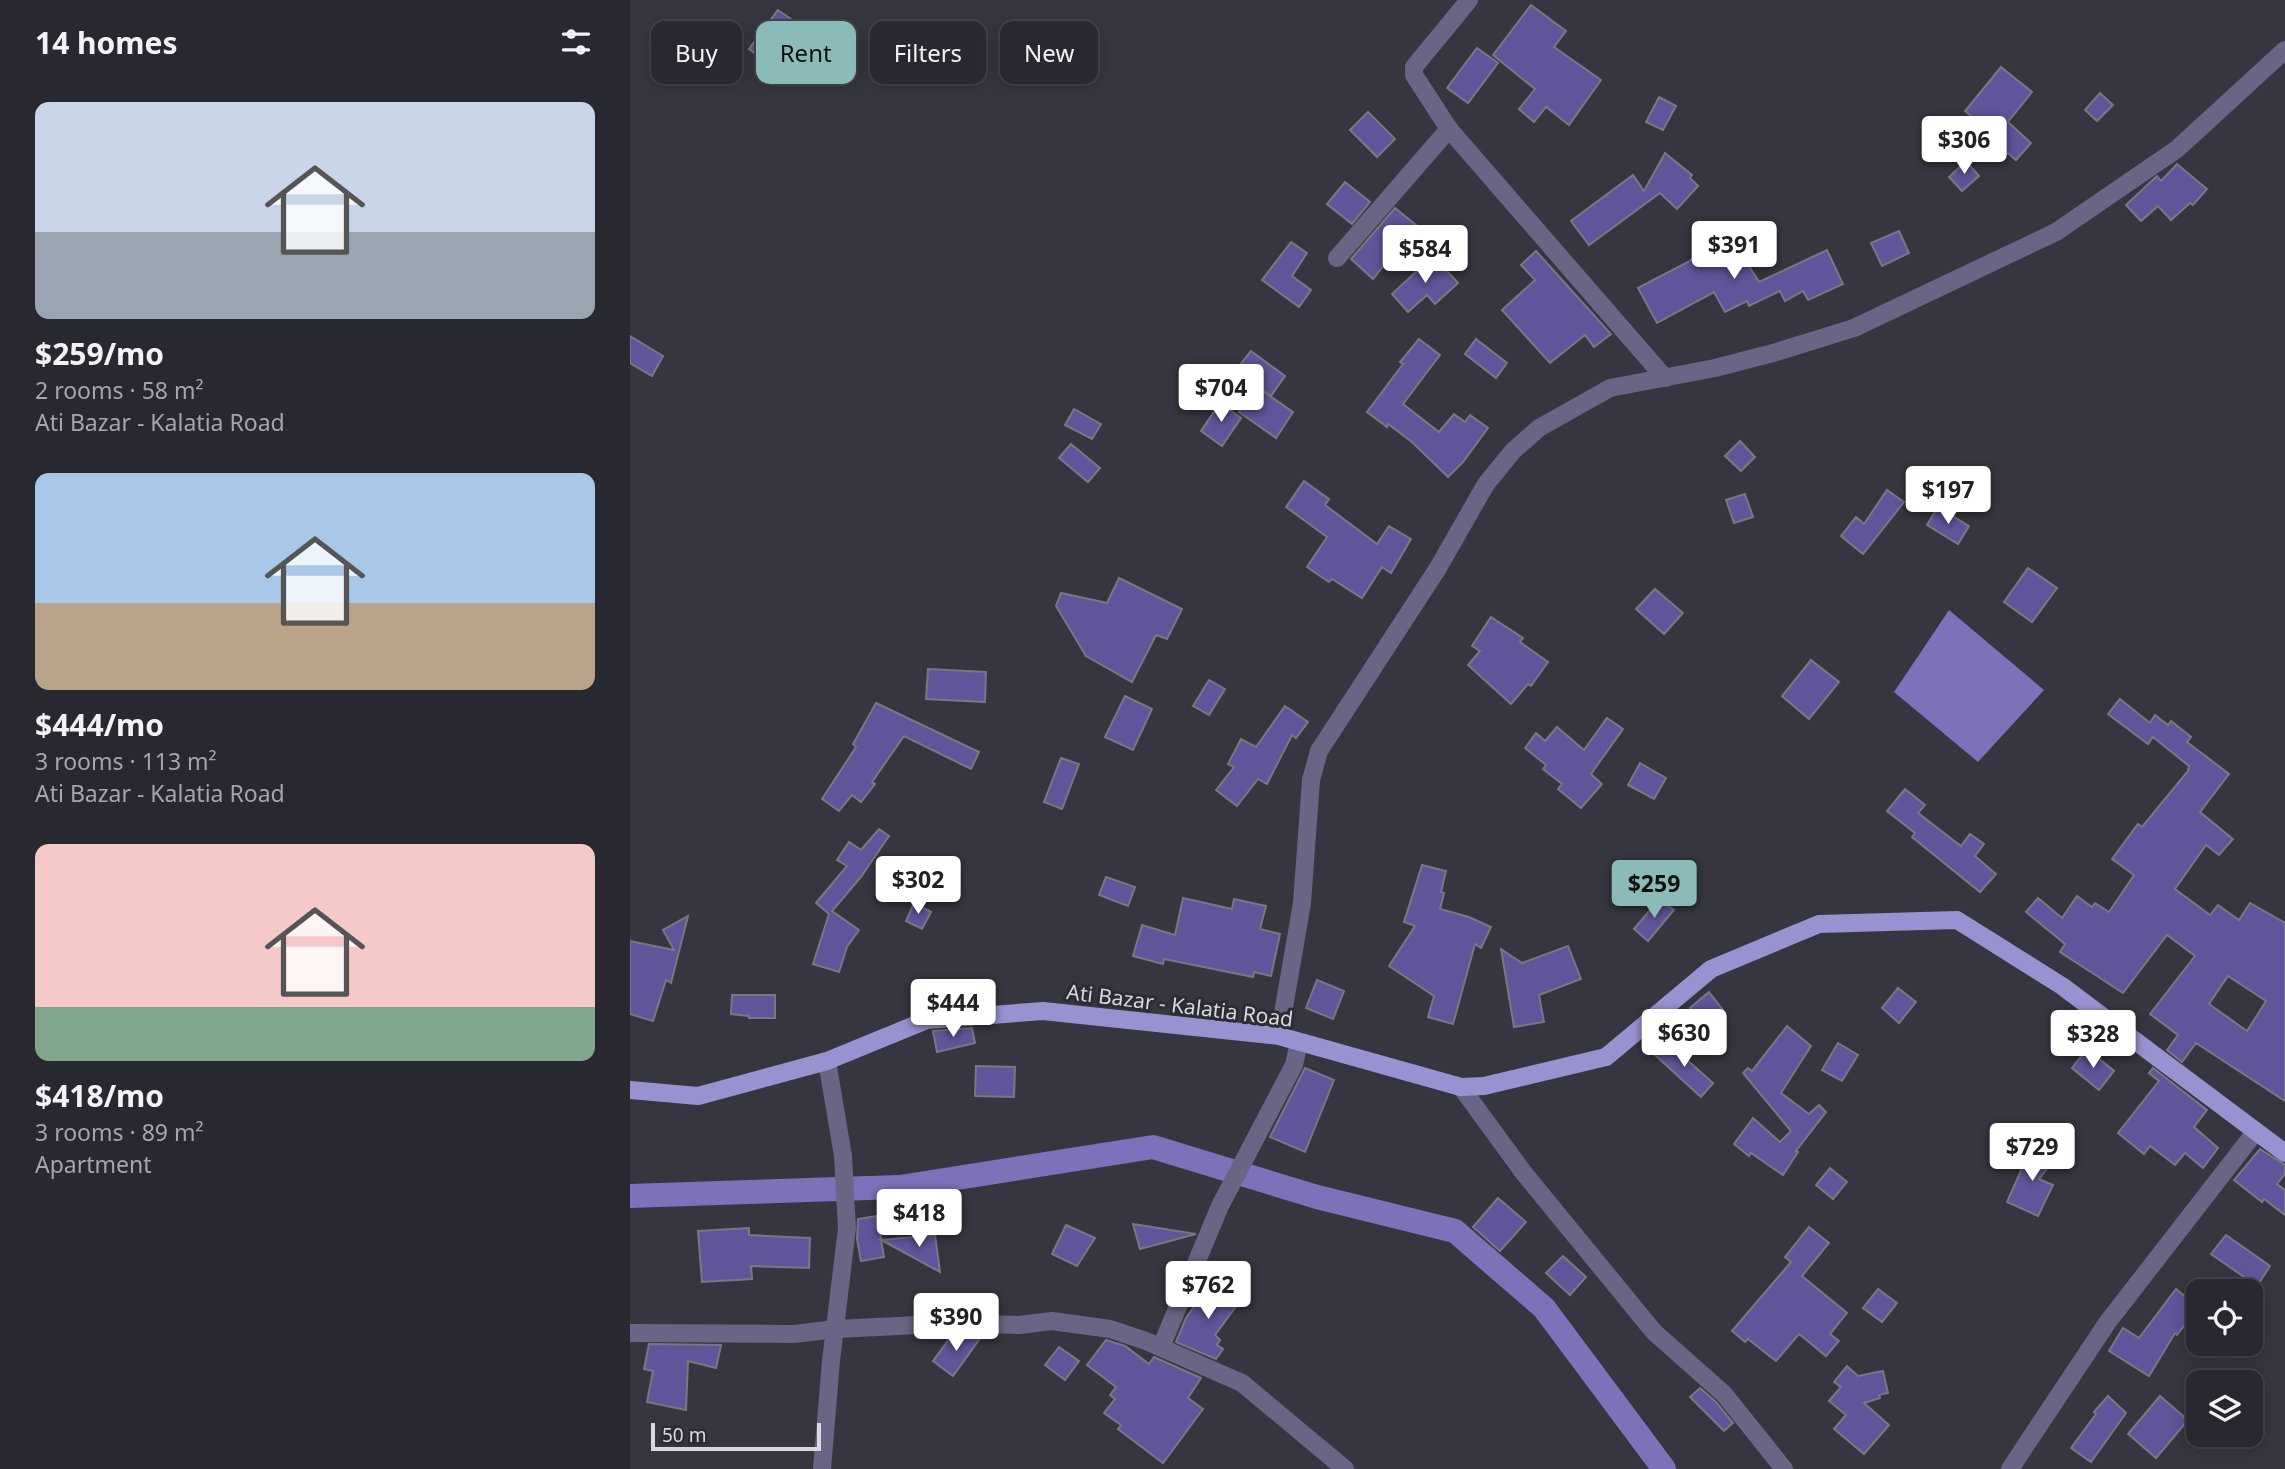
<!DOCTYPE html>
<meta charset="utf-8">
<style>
:root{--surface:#282830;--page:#34343c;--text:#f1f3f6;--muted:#a5a6ab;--line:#44444c;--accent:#8bbbb9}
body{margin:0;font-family:"Noto Sans",sans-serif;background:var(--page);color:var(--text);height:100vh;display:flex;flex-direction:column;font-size:26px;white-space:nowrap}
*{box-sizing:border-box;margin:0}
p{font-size:23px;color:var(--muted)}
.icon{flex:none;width:38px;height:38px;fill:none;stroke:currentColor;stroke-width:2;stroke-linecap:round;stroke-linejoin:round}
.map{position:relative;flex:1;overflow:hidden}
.panel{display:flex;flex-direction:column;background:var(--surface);width:630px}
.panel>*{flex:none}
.guide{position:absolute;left:21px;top:21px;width:665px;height:63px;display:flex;gap:14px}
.fabs{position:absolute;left:1556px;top:1279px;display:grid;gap:14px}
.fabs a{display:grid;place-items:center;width:77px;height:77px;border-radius:14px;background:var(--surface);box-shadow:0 4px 18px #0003,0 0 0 2px var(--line);font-size:35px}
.scale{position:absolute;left:21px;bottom:18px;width:170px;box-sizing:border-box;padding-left:7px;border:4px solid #d8d8de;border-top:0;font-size:19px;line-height:24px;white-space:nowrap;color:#d8d8de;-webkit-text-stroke:5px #2c2c35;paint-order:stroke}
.price{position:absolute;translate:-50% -60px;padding:0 16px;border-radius:7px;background:#fff;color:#222;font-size:23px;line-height:46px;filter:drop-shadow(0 2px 4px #0008)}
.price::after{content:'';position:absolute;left:50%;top:42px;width:21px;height:16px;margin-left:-10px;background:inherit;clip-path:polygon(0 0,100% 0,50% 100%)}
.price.active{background:var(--accent);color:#111}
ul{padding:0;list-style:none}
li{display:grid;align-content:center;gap:14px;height:371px;padding:0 35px}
li span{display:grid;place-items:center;height:217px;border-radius:14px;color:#555}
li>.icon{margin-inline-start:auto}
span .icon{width:126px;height:126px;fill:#fffc;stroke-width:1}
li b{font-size:30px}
h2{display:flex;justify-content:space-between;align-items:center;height:84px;padding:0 35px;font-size:30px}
.pill{padding:0 24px;border-radius:14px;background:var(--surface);box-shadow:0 4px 18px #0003,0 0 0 2px var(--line);font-size:24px;line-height:63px}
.pill.active{background:var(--accent);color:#111}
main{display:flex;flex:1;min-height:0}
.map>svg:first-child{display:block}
.water{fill:#7c72b9}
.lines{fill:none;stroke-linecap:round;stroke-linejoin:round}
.canal{stroke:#7c72b9;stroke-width:24}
.building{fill:#5f559a;stroke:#787883;stroke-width:2;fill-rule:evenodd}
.minor{stroke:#686684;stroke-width:18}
.major{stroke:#9992d0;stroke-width:18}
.labels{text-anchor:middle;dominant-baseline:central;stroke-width:6;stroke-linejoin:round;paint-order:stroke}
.street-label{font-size:21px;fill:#d8d8de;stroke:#2c2c35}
</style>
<main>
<section class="panel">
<h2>14 homes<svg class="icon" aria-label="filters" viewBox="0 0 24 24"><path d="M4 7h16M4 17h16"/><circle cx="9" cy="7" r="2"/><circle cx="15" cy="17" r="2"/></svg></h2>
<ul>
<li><span style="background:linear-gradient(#c9d6e8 60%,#9aa5b1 0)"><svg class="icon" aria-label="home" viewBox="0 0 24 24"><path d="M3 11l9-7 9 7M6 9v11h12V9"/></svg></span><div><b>$259/mo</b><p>2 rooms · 58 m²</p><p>Ati Bazar - Kalatia Road</p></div></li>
<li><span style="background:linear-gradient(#a9c7e8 60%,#b9a48a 0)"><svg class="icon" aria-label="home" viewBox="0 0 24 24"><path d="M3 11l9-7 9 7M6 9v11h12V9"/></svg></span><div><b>$444/mo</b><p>3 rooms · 113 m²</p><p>Ati Bazar - Kalatia Road</p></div></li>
<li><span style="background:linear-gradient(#f6c9c9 75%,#7fa58c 0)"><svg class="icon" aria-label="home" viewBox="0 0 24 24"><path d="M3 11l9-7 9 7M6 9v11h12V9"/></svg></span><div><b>$418/mo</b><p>3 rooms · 89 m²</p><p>Apartment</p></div></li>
</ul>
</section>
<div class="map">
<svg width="1655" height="1469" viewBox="0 0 1655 1469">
<rect width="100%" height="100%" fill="#363640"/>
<path class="water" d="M1319,610l95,80 -66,72 -84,-70z"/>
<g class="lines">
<path class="canal" d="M0,1196l270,-9 253,-40 164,50 138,34 89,77 120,161"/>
</g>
<g class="building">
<path d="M901,5l35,26 -12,16 47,33 -32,45 -23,-18 -12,15 -15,-13 16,-20 -42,-34z"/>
<path d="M148,10l20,14 -28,40 -21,-15z"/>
<path d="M847,48l21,15 -30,40 -21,-15z"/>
<path d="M1371,67l31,25 -24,30 23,21 -15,17 -26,-22 3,-5 -28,-22z"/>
<path d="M1470,93l13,12 -16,16 -12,-11z"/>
<path d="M1029,97l17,9 -13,24 -17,-8z"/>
<path d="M738,112l27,27 -18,18 -27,-27z"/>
<path d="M1035,153l27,22 -2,3 8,8 -21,23 -17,-16 -71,52 -18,-24 62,-46 11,16z"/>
<path d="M1336,161l13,15 -17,15 -13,-14z"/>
<path d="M1547,164l30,25 -14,16 -3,-2 -19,17 -13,-14 -17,15 -15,-16 31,-29 4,5z"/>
<path d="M715,182l25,20 -18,22 -25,-20z"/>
<path d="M765,208l21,17 -43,54 -22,-20z"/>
<path d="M1269,231l10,22 -27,13 -11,-23z"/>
<path d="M1099,234l30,48 68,-32 16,34 -35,16 -5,-9 -18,10 -5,-10 -31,15 -2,-5 -22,11 -11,-20 -57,31 -19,-35 50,-26z"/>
<path d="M661,242l16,11 -15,23 19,14 -12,17 -37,-27z"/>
<path d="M906,251l75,83 -17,13 -9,-12 -35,28 -48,-53 33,-30 -14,-15z"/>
<path d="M803,256l25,27 -23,21 -8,-9 -19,17 -16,-18z"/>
<path d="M0,336l33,20 -11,20 -22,-13z"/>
<path d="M789,339l21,16 -37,49 36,28 15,-18 11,8 5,-7 18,13 -25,34 -15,15 -36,-35 -24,-18 -1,3 -20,-15 36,-48 -3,-2z"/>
<path d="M846,339l31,24 -11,15 -31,-24z"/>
<path d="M621,351l34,25 -14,20 -35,-26z"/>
<path d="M627,387l36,25 -17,26 -37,-26z"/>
<path d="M590,403l21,15 -19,28 -21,-15z"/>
<path d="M444,409l27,15 -9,15 -27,-14z"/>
<path d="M1110,441l15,16 -14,14 -16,-15z"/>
<path d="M441,444l29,24 -12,14 -29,-24z"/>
<path d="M674,481l25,18 -4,6 52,39 12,-18 22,13 -20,34 -9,-6 -20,31 -30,-19 -3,3 -22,-15 20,-30 -41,-30z"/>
<path d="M1257,490l17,12 -41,52 -22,-18 15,-19 8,7z"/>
<path d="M1115,494l8,23 -19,6 -8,-23z"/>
<path d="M1308,507l31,19 -11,18 -31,-19z"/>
<path d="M1398,568l29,20 -25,34 -28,-20z"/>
<path d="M489,578l63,31 -15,30 -11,-4 -24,47 -46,-26 -30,-50 5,-13 46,10z"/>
<path d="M1025,589l28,24 -19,21 -28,-25z"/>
<path d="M861,617l32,21 -3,4 28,20 -17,24 -3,-2 -17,20 -43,-39 12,-14 -8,-5z"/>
<path d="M1181,660l28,22 -30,37 -27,-23z"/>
<path d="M298,669l58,3 -1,30 -59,-3z"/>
<path d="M579,680l16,9 -16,26 -16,-9z"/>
<path d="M495,696l27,13 -19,41 -28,-13z"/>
<path d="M1490,699l30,24 5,-8 13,10 3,-4 20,16 -4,5 42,32 -29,38 33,27 -14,16 -13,-10 -31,44 35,26 8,-10 21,15 11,-17 35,20v178l-89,-58 -14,19 -15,-12 11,-15 -28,-21 45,-58 -28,-21 -44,58 -63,-41 5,-8 -39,-32 12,-14 24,20 15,-22 15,11 3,-4 14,9 25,-37 -22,-16 26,-35 4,3 46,-56 1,-5 -36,-29 -5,7 -40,-30zM1598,976l38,25 -19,30 -38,-27z"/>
<path d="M246,703l103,49 -8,17 -67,-33 -32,46 3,2 -14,18 -9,-7 -13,16 -17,-12 34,-52 -3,-3z"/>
<path d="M655,706l23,16 -12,16 -4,-3 -25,49 -9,-5 -21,27 -21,-16 18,-23 -6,-3 13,-25 15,8z"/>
<path d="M977,718l16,11 -32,45 11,10 -21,24 -23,-19 4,-5 -19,-15 3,-4 -21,-17 11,-15 9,8 12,-14 27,23z"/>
<path d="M431,758l18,6 -17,45 -18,-7z"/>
<path d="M1010,763l26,15 -12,21 -26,-14z"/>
<path d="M1275,789l20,16 -7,8 43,33 9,-12 14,10 -9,12 21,18 -16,18 -68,-55 3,-4 -28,-22z"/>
<path d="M249,829l10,7 -28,41 -29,34 27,19 -12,17 -8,25 -26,-8 16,-50 -13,-11 31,-37 -10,-6 12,-18 12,8z"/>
<path d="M792,865l24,6 -5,21 3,1 -4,16 29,8 22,10 -10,21 -6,-4 -22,80 -25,-7 6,-21 -45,-30 26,-40 -11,-4z"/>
<path d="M476,877l29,10 -7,19 -29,-11z"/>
<path d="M553,898l49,11 2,-10 32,7 -6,23 20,5 -9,42 -17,-4 -1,5 -89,-18 -1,5 -30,-8 9,-31 33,10z"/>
<path d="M1029,899l15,11 -26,31 -14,-12z"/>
<path d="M284,903l17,9 -9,17 -16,-8z"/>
<path d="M58,916l-17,67 -5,-3 -13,41 -23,-7v-73l44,9 -11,-20z"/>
<path d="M938,946l13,33 -42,16 5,27 -30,5 -13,-78 21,14z"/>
<path d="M687,980l27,11 -11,28 -27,-11z"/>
<path d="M1268,988l18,14 -17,21 -17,-15z"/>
<path d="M1079,992l14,18v7l-15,13 -18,-22z"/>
<path d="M102,995h43v23h-26v-2l-18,-2z"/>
<path d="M1157,1026l24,20 -30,47 28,21 10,-9 7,7 -30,39 2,1 -15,23 -32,-22 -2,3 -15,-12 19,-26 27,24 11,-11 -48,-58 5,-5 4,3z"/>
<path d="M342,1028l3,15 -38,9 -4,-21z"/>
<path d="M1037,1042l46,41 -12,14 -46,-42z"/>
<path d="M1208,1043l20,12 -16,26 -20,-11z"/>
<path d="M1457,1049l27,22 -15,19 -27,-22z"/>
<path d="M346,1066l39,1 -1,30 -39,-1z"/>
<path d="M675,1068l29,12 -29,72 -35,-15z"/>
<path d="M1523,1068l54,42 -13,17 24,21 -15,20 -18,-15 -10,12 -25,-19 -6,8 -26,-21 41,-52 -10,-8z"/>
<path d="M1407,1144l18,15 -16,20 14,6 -15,31 -31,-14 20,-45z"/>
<path d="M1630,1149l25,16v9l-8,10 8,6v25l-21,-16 -2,3 -28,-22z"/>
<path d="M1200,1168l17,14 -14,17 -17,-14z"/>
<path d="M868,1198l28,24 -26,29 -27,-24z"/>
<path d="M247,1216l7,41 -23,4 -4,-22 1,-20z"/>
<path d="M503,1224l63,10 -56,15z"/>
<path d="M436,1225l29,13 -18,28 -25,-12z"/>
<path d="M1179,1227l20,16 -27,33 45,37 -17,21 9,7 -13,15 -27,-22 -23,27 -28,-22 -3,3 -13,-11 59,-69 -6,-5z"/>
<path d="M119,1228v7l61,3 -1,30 -58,-2 1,13 -50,3 -4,-51z"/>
<path d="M305,1235l5,37 -59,-32z"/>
<path d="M1596,1235l44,31 -13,20 -46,-32z"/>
<path d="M933,1256l23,21 -16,18 -24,-22z"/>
<path d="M583,1280l27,21 -25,34 5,5 -3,5 6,4 -7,10 -40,-17 10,-24z"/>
<path d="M1248,1289l19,14 -15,19 -19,-14z"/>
<path d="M1546,1289l22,18 -21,28 -2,-2 -26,43 -40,-25 14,-23 16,10z"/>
<path d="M329,1334l22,3 -28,39 -20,-15 17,-23 4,3z"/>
<path d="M476,1340l19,6 24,18 5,-7 47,21 -13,20 15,11 -40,54 -45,-34 3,-4 -17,-12 11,-14 -5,-4 6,-8 -29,-22z"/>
<path d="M19,1344l72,1 -5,23 -28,-7 -2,49 -39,-8 6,-31 -9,-2z"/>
<path d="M429,1347l20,14 -14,19 -20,-15z"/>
<path d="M1217,1366l11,10 25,-5 5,22 -9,2 1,3 -16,5 25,22 -25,29 -30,-25 12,-14 -17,-14 12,-14 -7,-5z"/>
<path d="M1070,1388l16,14 17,21 -9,8 -34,-34z"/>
<path d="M1478,1396l18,17 -35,49 -20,-14 25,-34 -2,-2z"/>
<path d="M1530,1396l28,24 -32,38 -28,-24z"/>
</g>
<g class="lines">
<g class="minor">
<path d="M819,129l-35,-54v-8l55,-67"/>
<path d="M707,258l112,-129 216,249"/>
<path d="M649,1036l23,-133 9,-123 8,-29 119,-183 48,-84 27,-33 26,-23 71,-40 105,-20 58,-15 81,-25 202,-96 121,-83 108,-99"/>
<path d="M831,1087l62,85 131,160 70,62 60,75"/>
<path d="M0,1333l164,1 42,-5 125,-6 58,2 33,-4 58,8 36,12 96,42 103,86"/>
<path d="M531,1347l59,-141 74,-141 5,-23"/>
<path d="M192,1469l9,-108 16,-133 -4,-72 -16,-95"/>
<path d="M1380,1469l97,-146 149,-192"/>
</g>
<path class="major" d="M0,1090l68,6 129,-35 100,-41 116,-9 236,25 182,51 23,-1 122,-29 105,-88 108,-45 138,-4 105,66 223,167"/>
</g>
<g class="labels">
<g class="street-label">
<text transform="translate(550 1005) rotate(7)">Ati Bazar - Kalatia Road</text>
</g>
</g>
</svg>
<div class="fabs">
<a><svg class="icon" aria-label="locate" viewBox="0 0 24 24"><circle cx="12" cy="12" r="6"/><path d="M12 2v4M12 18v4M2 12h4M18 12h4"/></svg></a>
<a><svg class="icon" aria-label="layers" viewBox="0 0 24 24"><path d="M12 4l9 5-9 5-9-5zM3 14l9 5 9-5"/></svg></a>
</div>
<div class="scale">50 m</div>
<b class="price" style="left:1334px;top:176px">$306</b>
<b class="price" style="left:1104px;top:281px">$391</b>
<b class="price" style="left:795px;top:285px">$584</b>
<b class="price" style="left:591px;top:424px">$704</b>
<b class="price" style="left:1318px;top:526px">$197</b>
<b class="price" style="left:288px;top:916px">$302</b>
<b class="price active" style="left:1024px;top:920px">$259</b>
<b class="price" style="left:323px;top:1039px">$444</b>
<b class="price" style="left:1054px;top:1069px">$630</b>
<b class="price" style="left:1463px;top:1070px">$328</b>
<b class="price" style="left:1402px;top:1183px">$729</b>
<b class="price" style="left:289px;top:1249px">$418</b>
<b class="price" style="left:578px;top:1321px">$762</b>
<b class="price" style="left:326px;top:1353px">$390</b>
<div class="guide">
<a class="pill">Buy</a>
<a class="pill active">Rent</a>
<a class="pill">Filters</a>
<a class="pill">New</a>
</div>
</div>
</main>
